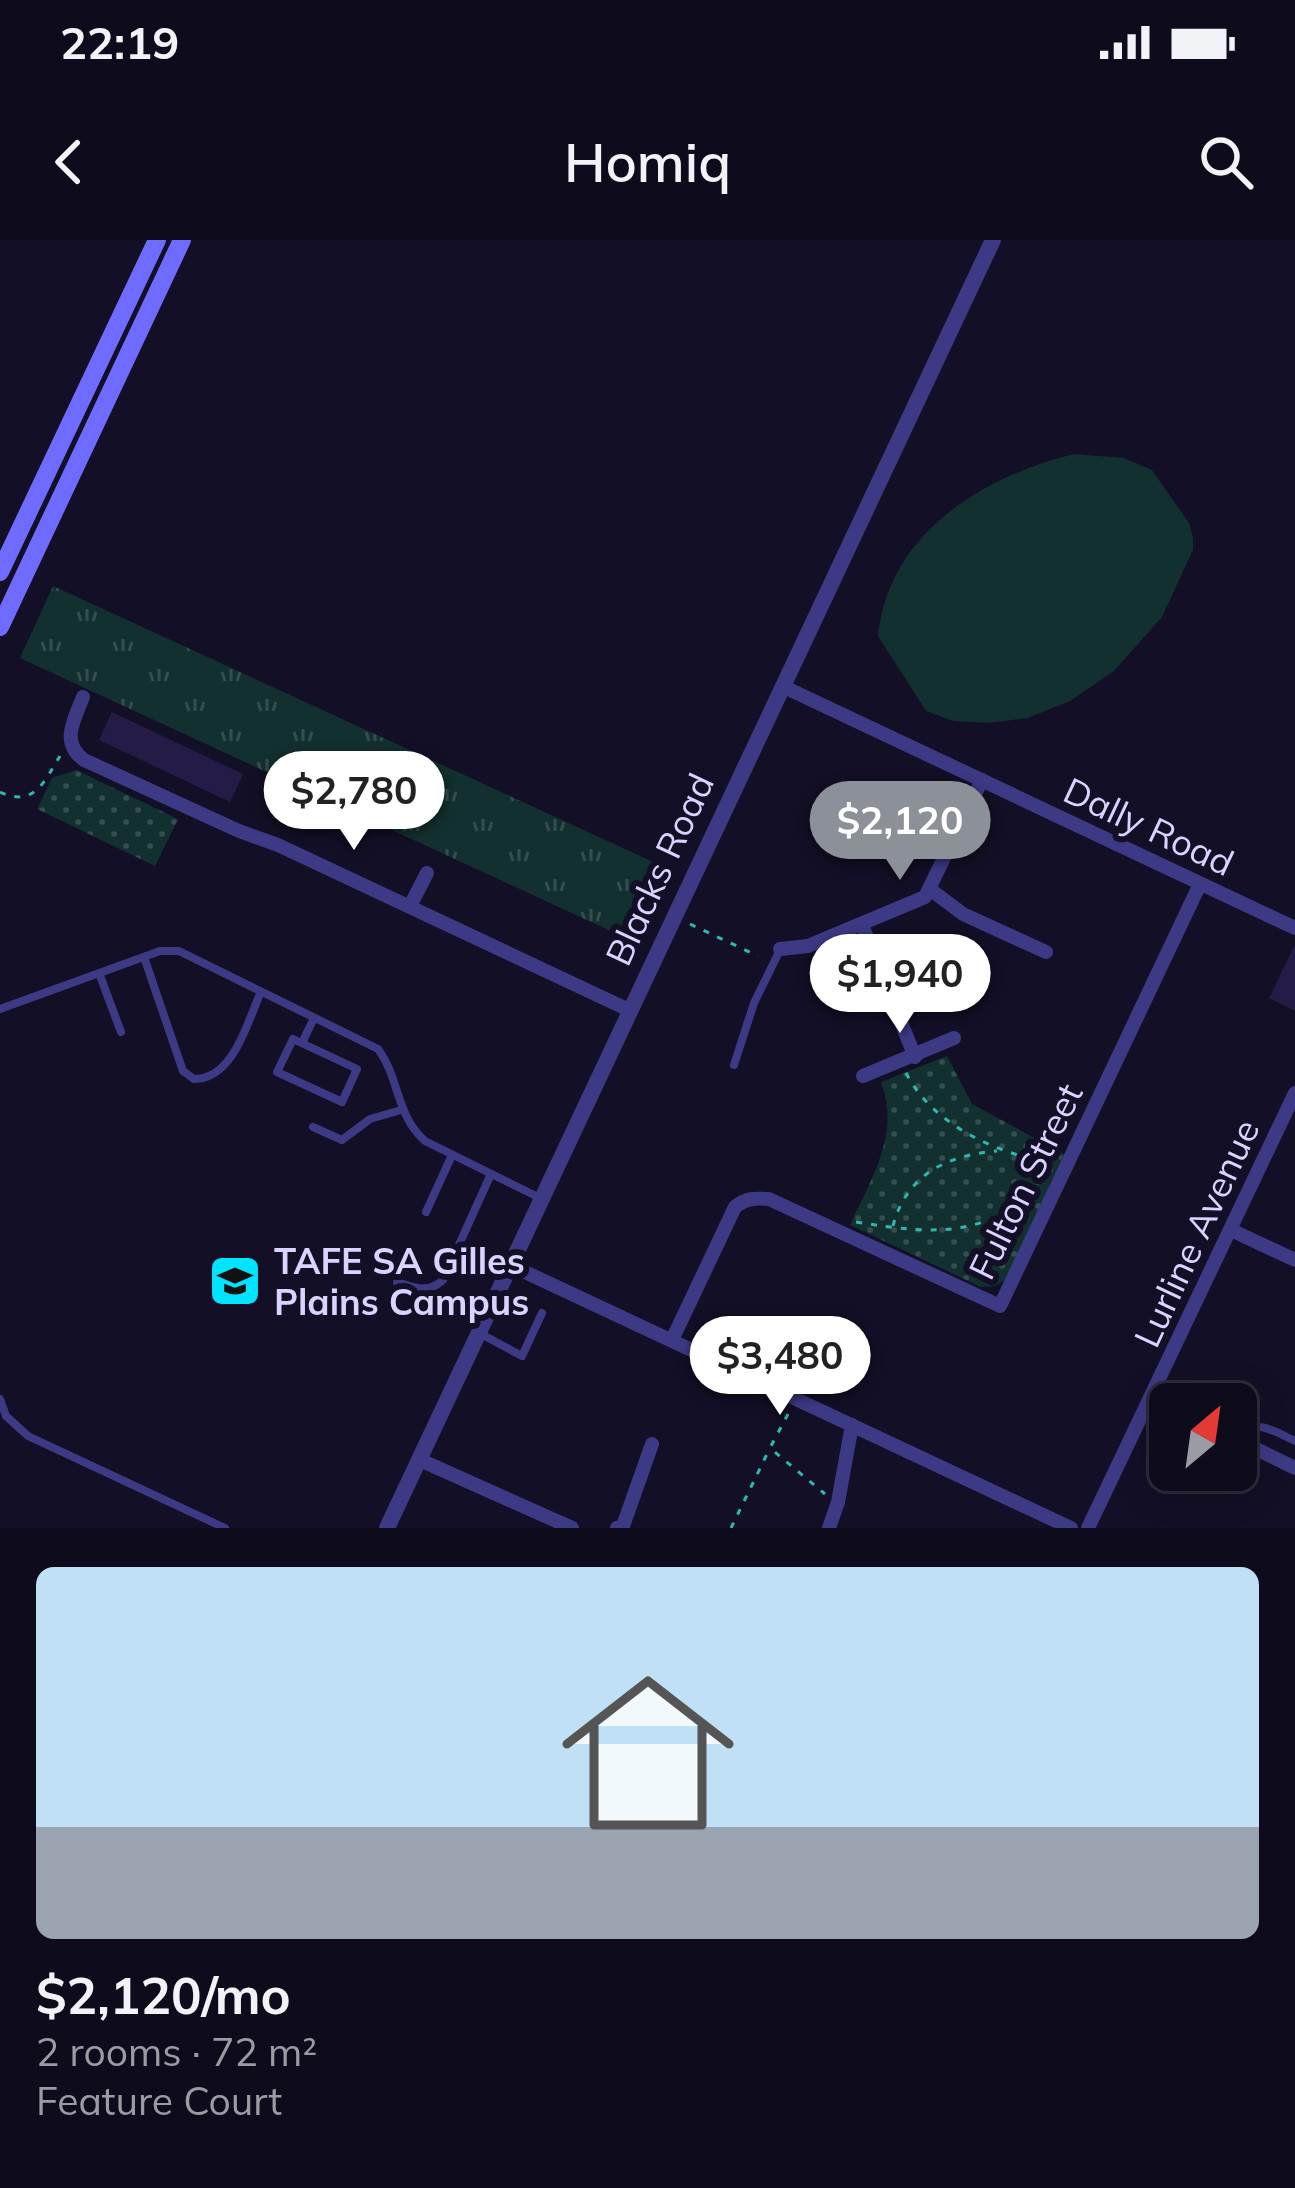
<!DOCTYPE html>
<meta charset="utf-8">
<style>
:root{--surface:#0e0b1c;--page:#171425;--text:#f1f3f6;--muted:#9b9ba3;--line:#2e2b3b;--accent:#8c9099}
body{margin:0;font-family:Mulish,sans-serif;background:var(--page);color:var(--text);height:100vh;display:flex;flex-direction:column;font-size:45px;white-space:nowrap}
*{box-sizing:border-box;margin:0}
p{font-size:39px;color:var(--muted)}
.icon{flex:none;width:66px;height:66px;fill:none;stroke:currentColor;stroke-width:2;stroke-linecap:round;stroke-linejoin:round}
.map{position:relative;height:1288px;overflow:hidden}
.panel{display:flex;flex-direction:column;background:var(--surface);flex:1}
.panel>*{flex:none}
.needle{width:78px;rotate:29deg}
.tools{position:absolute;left:1149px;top:1143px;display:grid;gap:24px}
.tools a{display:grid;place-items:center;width:108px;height:108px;border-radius:18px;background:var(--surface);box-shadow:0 6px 30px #0003,0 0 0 3px var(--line);font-size:60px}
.price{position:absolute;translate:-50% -102px;padding:0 27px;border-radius:42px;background:#fff;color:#222;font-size:39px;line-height:78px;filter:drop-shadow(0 3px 6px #0008)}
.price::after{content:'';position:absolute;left:50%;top:72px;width:36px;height:27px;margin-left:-18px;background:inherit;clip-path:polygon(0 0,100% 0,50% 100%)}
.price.active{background:var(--accent);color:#fff}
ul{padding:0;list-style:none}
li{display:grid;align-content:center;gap:24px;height:636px;padding:0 36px}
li+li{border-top:3px solid var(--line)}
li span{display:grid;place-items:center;height:372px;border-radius:18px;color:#555}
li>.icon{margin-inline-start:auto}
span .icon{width:216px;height:216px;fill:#fffc;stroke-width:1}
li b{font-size:51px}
.status{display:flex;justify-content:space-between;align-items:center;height:84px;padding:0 60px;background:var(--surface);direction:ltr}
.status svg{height:33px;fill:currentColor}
header{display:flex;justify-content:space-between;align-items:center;height:156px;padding:0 36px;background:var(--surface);font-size:54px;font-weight:600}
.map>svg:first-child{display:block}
.grass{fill:url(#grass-tufts)}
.park{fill:url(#park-dots)}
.pitch{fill:#12302f}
.building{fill:#241b47}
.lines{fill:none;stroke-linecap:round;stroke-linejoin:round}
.path{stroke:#2fb8b0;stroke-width:3;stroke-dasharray:6 9;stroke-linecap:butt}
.service{stroke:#3d3a85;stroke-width:8}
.minor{stroke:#3d3a85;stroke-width:14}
.tertiary{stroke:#3d3a85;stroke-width:16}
.secondary{stroke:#6f6bff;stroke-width:18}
.labels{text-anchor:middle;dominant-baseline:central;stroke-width:12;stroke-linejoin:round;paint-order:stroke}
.street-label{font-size:36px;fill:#d9d4ff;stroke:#130f26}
.poi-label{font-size:36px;font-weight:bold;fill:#d9d4ff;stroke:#130f26;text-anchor:start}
</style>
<div class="status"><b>22:19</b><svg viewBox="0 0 49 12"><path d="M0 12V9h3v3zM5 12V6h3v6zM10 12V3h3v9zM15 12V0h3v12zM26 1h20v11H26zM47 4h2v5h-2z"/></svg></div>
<header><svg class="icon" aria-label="back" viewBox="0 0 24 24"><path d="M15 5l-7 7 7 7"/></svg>Homiq<svg class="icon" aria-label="search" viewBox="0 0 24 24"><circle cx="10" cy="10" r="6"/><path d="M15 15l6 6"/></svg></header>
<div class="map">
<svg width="1295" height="1288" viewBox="0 0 1295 1288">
<defs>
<pattern id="grass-tufts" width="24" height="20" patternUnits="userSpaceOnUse" patternTransform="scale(3)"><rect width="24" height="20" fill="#12302f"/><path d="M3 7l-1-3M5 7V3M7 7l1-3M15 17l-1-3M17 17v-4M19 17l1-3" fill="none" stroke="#344d4e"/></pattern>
<pattern id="park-dots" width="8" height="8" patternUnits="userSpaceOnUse" patternTransform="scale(3)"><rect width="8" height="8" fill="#12302f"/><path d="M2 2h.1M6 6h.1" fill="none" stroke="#344d4e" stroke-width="1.8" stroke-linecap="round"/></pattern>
</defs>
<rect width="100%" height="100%" fill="#130f26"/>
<path class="grass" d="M53,346l609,280 -34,73 -608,-281z"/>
<g class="park">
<path d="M76,530l102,49 -23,47 -118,-57 15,-31z"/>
<path d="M947,816l25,48 92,50 -58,125 -11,7 -14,1 -131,-62c21,-46 51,-92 31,-143z"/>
</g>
<path class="pitch" d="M1074,214l50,4 28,12 37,53 4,15v12l-31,67 -48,54 -44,30 -42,17 -39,5 -36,-2 -27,-10 -48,-75c10,-103 106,-160 196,-182z"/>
<g class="building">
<path d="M112,472l131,62 -13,28 -131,-62z"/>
<path d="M1295,704v67l-26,-13z"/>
</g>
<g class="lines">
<g class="path">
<path d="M0,552c34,16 44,-10 60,-36"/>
<path d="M690,684l68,32"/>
<path d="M906,833c27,52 89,79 143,90"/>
<path d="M856,982c82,13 142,19 194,-56"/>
<path d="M893,986c13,-51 54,-71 104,-75"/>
<path d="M788,1174l-18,34 55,46"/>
<path d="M731,1288l38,-78"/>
</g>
<g class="service">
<path d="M144,717l39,114 11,8c40,0 53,-57 67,-87"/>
<path d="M99,733l22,59"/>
<path d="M0,769l160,-58h19l199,98c22,30 18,67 47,92l115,57"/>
<path d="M293,799l64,30 -15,33 -65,-30z"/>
<path d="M302,803l12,-25"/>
<path d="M734,825l20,-62 26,-53"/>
<path d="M313,887l29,13 28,-21 31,-9"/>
<path d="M426,972l26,-57"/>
<path d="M397,1042c18,6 31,12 46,-2l48,-106"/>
<path d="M481,1094l41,22 20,-43"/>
<path d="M0,1159l6,17 22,20 197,92"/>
<path d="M1236,1193c23,-13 36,-3 59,8"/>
</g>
<g class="minor">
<path d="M782,446l513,242"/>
<path d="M83,457c-9,23 -23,45 1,63l155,71 39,14 351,165"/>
<path d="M931,650l32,24 83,38"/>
<path d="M410,666l17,-33"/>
<path d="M862,685l53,132"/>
<path d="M780,709l28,-3 117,-49 57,-117"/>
<path d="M863,836l91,-38"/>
<path d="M1231,990l64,30"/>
<path d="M510,1025l561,263"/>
<path d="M672,1100l63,-133c11,-9 20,-9 34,-8l231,107 200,-422"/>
<path d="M1236,1199l59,29"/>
<path d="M420,1220l152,68"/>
<path d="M617,1288l6,-2 29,-82"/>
<path d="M829,1288l9,-26 14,-77"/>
<path d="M1088,1288l207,-435"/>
</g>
<path class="tertiary" d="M387,1288l606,-1288"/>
<g class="secondary">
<path d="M0,332l157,-332"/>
<path d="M0,387l182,-387"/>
</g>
</g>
<defs>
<g id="university-square" transform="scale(2.7)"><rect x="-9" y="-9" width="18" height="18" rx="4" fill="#00e5ff" stroke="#130f26"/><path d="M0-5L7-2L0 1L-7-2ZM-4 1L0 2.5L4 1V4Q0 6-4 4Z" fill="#111"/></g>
</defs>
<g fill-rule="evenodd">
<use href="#university-square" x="235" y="1041"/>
</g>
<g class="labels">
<g class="street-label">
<text transform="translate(1149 586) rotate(25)">Dally Road</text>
<text transform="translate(659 629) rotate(-65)">Blacks Road</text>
<text transform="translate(1025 941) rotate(-64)">Fulton Street</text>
<text transform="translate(1196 993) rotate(-65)">Lurline Avenue</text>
</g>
<g class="poi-label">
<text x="274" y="1020">TAFE SA Gilles<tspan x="274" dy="41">Plains Campus</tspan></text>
</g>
</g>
</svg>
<div class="tools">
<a><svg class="needle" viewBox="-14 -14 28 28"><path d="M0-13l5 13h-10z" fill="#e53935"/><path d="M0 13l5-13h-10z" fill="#9b9ba3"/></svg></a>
</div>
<b class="price" style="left:354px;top:613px">$2,780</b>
<b class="price active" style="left:900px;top:643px">$2,120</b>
<b class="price" style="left:900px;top:796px">$1,940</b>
<b class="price" style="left:780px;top:1178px">$3,480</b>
</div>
<section class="panel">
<ul>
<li><span style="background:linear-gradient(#bfe0f5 70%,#9aa5b1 0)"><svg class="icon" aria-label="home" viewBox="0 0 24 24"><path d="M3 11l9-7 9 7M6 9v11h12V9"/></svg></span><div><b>$2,120/mo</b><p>2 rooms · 72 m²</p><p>Feature Court</p></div></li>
</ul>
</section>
